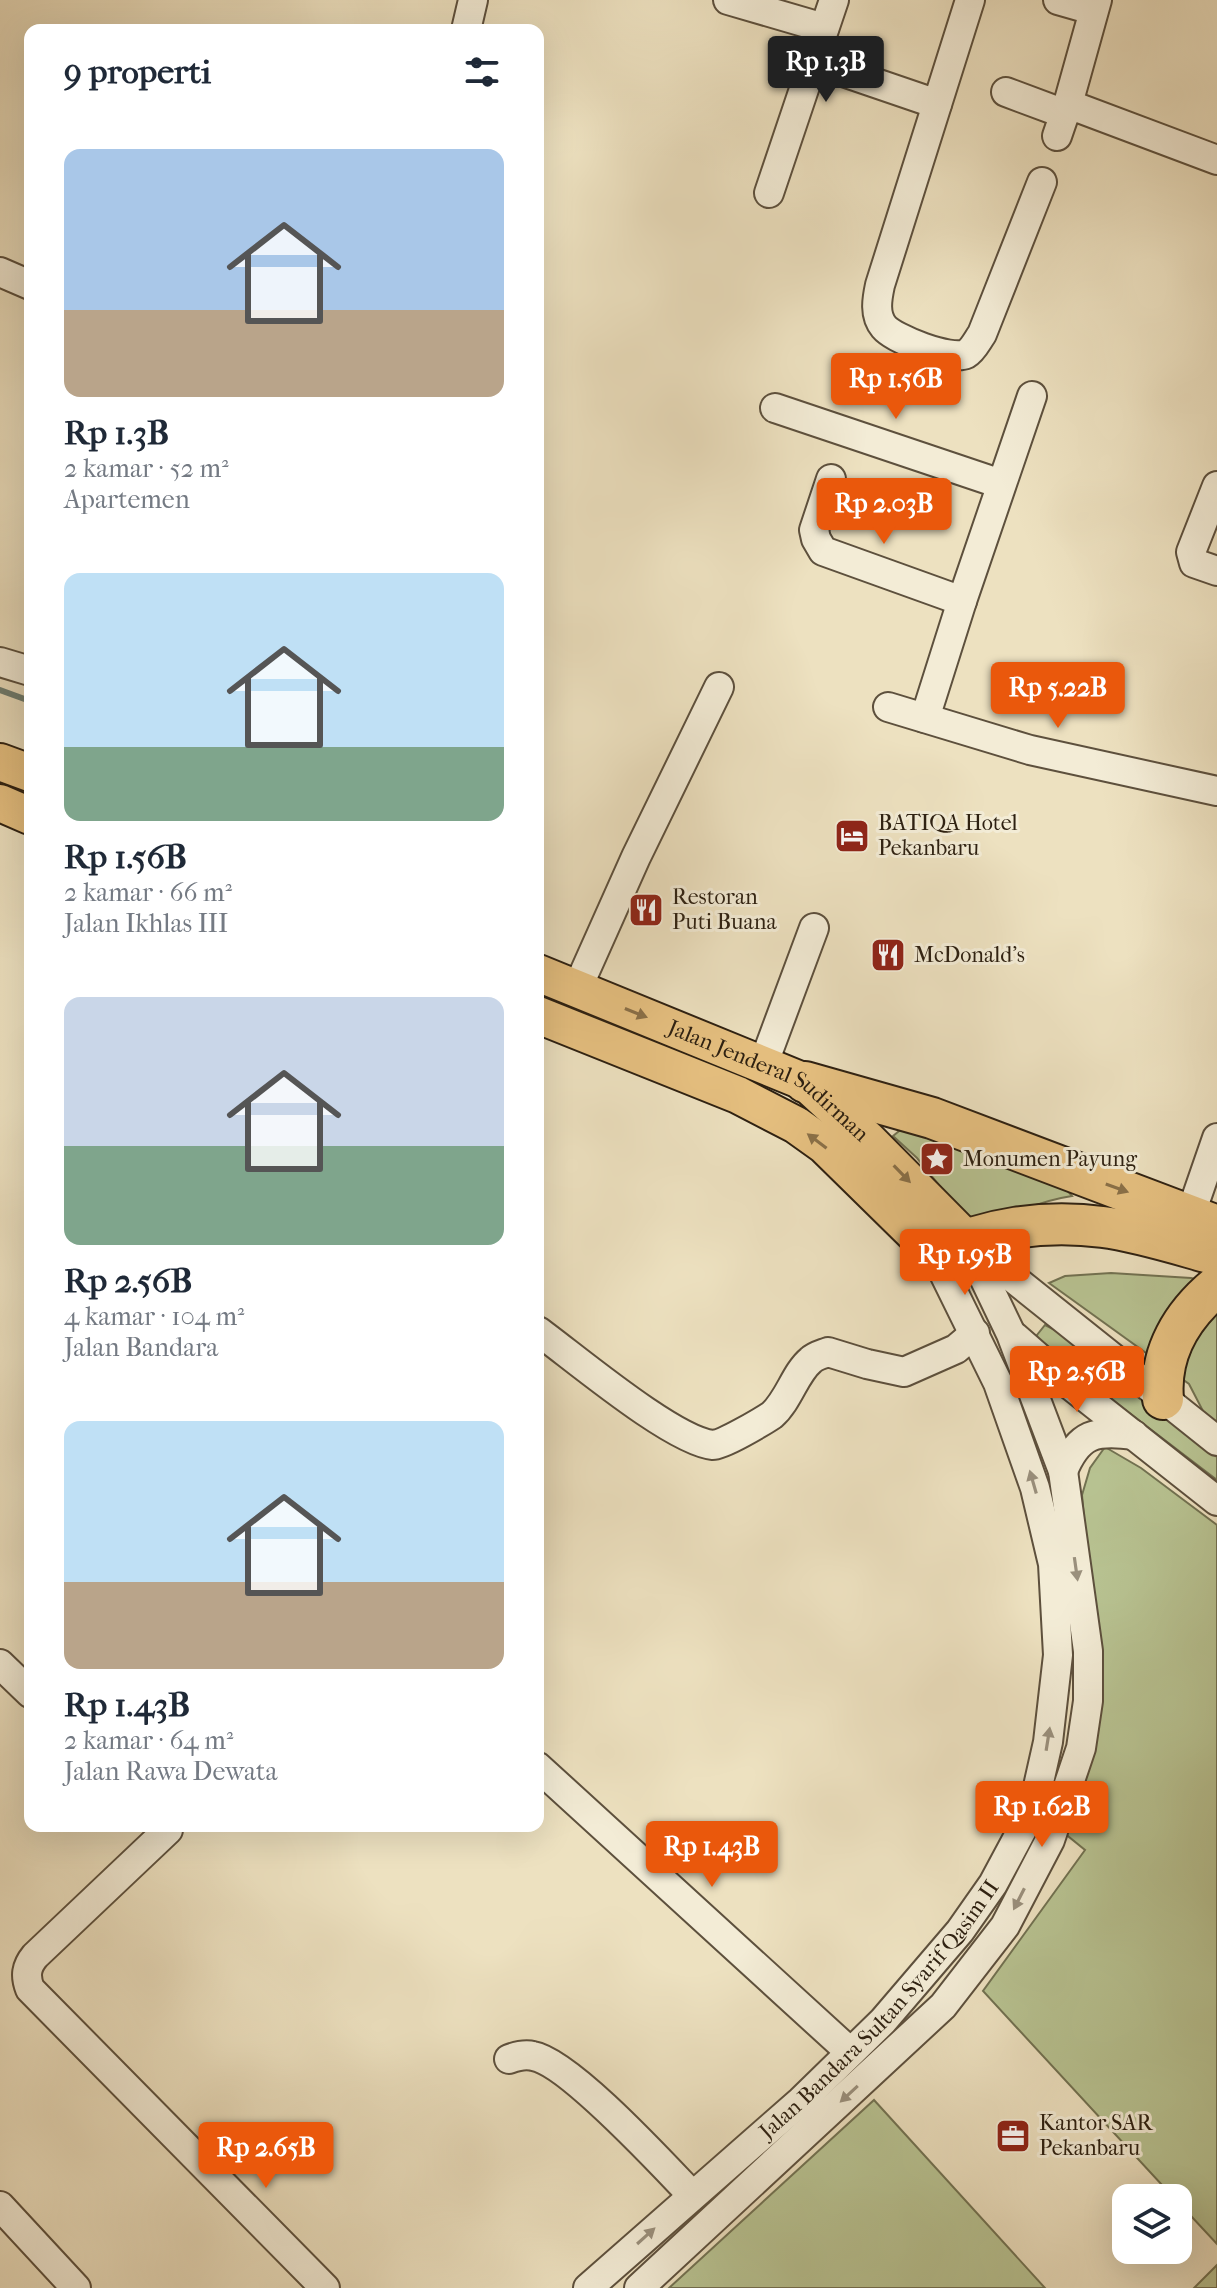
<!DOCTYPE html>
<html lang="id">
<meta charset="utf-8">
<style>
:root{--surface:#fff;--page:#f2f2f3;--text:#1f2937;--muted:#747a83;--accent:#ea580c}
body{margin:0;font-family:"IM FELL French Canon",serif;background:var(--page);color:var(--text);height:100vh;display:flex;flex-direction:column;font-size:30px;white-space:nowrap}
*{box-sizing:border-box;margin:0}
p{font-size:26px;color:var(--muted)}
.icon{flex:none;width:44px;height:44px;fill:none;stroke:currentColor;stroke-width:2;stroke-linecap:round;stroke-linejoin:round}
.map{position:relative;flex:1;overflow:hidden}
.sheet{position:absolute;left:24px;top:24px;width:520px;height:1808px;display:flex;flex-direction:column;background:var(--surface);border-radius:16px;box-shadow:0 8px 32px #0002}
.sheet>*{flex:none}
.tools{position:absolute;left:1112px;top:2184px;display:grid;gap:16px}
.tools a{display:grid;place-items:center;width:80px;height:80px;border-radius:16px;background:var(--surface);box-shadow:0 8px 32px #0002;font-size:40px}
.price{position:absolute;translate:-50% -68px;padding:0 18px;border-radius:8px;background:var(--accent);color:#fff;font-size:26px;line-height:52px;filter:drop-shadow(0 2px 4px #0008)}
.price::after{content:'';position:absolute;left:50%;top:48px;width:24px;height:18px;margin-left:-12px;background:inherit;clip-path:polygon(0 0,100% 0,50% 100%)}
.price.active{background:#222;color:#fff}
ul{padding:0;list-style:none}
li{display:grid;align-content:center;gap:16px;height:424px;padding:0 40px}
li span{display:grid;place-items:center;height:248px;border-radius:16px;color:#555}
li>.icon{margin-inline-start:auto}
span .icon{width:144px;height:144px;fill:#fffc;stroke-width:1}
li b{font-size:34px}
h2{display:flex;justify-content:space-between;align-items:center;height:96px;padding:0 40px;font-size:34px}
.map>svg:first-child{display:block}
.green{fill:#b8c392;stroke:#727252;stroke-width:2}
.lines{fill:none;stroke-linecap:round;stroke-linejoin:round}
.stream{stroke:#6e7e73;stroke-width:6}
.minor-casing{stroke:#5d503d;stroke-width:32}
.major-casing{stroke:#2d2011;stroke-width:40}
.highway-casing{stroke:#2d2011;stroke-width:44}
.minor{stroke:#f3ecd6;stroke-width:28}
.major{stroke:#e6c080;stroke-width:36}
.highway{stroke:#e6c080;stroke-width:40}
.oneway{fill:#8a7048}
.oneway2{fill:#9a907d}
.labels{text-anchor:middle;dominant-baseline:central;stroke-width:6;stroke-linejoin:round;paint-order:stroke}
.poi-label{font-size:22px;fill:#2d2011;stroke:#f3ecd6;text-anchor:start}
.street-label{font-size:22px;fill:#2d2011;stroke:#f3ecd6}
</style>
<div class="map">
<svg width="1217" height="2288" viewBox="0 0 1217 2288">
<rect width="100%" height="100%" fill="#ede1c0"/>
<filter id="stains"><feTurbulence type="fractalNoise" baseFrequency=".0025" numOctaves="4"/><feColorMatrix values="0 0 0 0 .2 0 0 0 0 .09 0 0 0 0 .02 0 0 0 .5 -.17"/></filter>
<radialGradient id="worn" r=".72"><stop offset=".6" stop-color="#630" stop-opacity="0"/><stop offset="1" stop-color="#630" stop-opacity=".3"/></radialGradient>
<g class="green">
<path d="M904,1127l163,63 5,6c-34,5 -65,20 -96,35l-59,-73 -24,-22z"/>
<path d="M1111,1273l80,5 26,6v142l-12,-11 -16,-31 -140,-101 16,-7z"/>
<path d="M1045,1325l14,7 158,125v23l-173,-132 -6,-6 -1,-7z"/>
<path d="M1105,1447l36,21 76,57v719l-39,-42v-4h-4l-191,-207 102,-141 -22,-18 34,-156 -15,-181 8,-27z"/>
<path d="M874,2100l171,188h-376z"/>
<path d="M1217,2265v23h-23z"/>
</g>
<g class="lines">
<path class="stream" d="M0,690l30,11"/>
<g class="minor-casing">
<g id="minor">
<path d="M728,0l96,28"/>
<path d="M970,0l-90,285c-3,14 -6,30 4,42 10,12 67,34 82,27 7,-4 11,-13 16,-20l60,-152"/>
<path d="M1058,0l35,10"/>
<path d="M466,30l7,-30"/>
<path d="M814,62l123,42"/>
<path d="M1006,92l59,22"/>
<path d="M1068,104l149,56"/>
<path d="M1057,136l11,-32 29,-104"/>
<path d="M769,193l65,-193"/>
<path d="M0,272l30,13"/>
<path d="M775,408l226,76"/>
<path d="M831,479l-17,51 2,9 7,12 139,50"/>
<path d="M1217,486l-26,66 3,11 23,8"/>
<path d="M0,662l30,9"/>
<path d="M888,707l142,43 187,41"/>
<path d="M925,718l37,-117 70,-205"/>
<path d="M577,989l59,-132 83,-170"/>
<path d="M763,1065l51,-137"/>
<path d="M1190,1216l27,-78"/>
<path d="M974,1247l243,194"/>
<path d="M538,1331c37,27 135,110 175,114 8,1 50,-24 59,-30 17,-15 23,-42 39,-55 4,-4 12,-6 17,-8l39,12 37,8 52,-23 19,-16"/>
<path d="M1015,1337l55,48 147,116"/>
<path d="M1063,1471c16,-38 32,-41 71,-36"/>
<path d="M0,1664l30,29"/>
<path d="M538,1767l311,284"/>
<path d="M165,1826l3,4 -133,126c-9,11 -10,20 -5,33l295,299"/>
<path d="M509,2059c8,-3 16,-5 24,-3 36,6 131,110 159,139"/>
<path d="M0,2206l76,82"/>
<path id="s1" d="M588,2288l213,-187 82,-80 77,-90 33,-47 30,-56 14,-37 11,-49 10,-87 -5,-91 -18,-76 -37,-105 -64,-130"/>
<path d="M639,2288l304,-282 62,-80 45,-86 31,-92 7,-47v-50l-25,-180 -52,-137 -46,-96"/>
</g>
</g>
<g class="major-casing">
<g id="major">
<path d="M0,762l30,11"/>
<path d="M0,803l30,13"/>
<path id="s2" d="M538,973l267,109 62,57 98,99"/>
<path d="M538,1015l200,80 58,30 28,20 110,108"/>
</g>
</g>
<g class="highway-casing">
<g id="highway">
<path d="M805,1082l127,36 285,108"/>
<path d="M934,1253c52,-25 111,-34 169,-26 38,5 77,18 114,28"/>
<path d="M1163,1399c-4,-46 19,-84 54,-113"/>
</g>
</g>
<use href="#minor" class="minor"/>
<use href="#major" class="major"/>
<use href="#highway" class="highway"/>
</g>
<defs><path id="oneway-solid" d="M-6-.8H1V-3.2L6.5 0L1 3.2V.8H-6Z" transform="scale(2)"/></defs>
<g class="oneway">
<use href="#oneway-solid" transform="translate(636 1013) rotate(22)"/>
<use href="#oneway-solid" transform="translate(817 1141) rotate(-143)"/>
<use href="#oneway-solid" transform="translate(902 1174) rotate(46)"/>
<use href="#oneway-solid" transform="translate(1117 1188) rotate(20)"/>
</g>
<g class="oneway2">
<use href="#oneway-solid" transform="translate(1033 1482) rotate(-106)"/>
<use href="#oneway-solid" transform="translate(1076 1569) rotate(82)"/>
<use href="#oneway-solid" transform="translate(1048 1739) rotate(-81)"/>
<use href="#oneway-solid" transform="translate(1019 1899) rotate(117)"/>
<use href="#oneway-solid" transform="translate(849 2094) rotate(137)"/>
<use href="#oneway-solid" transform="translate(646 2236) rotate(-42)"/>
</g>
<defs>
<g id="hotel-square" transform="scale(1.8)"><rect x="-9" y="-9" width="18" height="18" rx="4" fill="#8f2418" stroke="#f3ecd6"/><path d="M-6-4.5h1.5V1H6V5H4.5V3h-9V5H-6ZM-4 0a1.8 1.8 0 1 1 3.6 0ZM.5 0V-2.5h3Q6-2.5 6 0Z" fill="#fff"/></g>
<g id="restaurant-square" transform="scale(1.8)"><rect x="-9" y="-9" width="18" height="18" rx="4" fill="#8f2418" stroke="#f3ecd6"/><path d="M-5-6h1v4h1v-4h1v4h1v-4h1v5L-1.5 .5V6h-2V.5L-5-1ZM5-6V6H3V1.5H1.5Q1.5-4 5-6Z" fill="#fff"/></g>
<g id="sight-square" transform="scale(1.8)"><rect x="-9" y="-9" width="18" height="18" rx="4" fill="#8f2418" stroke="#f3ecd6"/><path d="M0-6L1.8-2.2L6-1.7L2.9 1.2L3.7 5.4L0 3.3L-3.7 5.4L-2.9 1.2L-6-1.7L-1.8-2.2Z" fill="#fff"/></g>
<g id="office-square" transform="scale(1.8)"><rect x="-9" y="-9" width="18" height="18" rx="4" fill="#8f2418" stroke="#f3ecd6"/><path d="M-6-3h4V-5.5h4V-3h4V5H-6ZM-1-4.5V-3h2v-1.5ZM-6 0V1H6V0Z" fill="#fff"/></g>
</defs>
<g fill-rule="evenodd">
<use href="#hotel-square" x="852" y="836"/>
<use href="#restaurant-square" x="646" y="910"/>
<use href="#restaurant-square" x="888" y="955"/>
<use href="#sight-square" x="937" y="1159"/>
<use href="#office-square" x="1013" y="2136"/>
</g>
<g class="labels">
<g class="poi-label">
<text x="878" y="823">BATIQA Hotel<tspan x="878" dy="25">Pekanbaru</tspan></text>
<text x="672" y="897">Restoran<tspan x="672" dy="25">Puti Buana</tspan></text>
<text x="914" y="955">McDonald's</text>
<text x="963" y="1159">Monumen Payung</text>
<text x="1039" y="2123">Kantor SAR<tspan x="1039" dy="25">Pekanbaru</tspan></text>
</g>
<g class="street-label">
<text stroke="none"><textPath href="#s2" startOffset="256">Jalan Jenderal Sudirman</textPath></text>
<text stroke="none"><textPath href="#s1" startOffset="404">Jalan Bandara Sultan Syarif Qasim II</textPath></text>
</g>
</g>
<rect width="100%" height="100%" filter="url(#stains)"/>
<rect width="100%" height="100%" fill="url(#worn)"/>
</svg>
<div class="tools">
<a><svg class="icon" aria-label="layers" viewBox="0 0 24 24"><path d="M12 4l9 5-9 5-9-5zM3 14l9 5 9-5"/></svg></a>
</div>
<b class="price active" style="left:826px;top:104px">Rp 1.3B</b>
<b class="price" style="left:896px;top:421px">Rp 1.56B</b>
<b class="price" style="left:884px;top:546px">Rp 2.03B</b>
<b class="price" style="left:1058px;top:730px">Rp 5.22B</b>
<b class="price" style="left:965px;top:1297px">Rp 1.95B</b>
<b class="price" style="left:1077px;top:1414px">Rp 2.56B</b>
<b class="price" style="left:1042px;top:1849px">Rp 1.62B</b>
<b class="price" style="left:712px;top:1889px">Rp 1.43B</b>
<b class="price" style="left:266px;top:2190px">Rp 2.65B</b>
<section class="sheet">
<h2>9 properti<svg class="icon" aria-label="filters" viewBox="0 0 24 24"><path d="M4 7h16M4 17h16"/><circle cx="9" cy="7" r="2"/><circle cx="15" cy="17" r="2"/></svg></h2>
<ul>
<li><span style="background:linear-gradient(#a9c7e8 65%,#b9a48a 0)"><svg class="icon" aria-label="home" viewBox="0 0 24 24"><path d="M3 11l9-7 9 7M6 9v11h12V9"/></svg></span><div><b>Rp 1.3B</b><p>2 kamar · 52 m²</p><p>Apartemen</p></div></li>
<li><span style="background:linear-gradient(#bfe0f5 70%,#7fa58c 0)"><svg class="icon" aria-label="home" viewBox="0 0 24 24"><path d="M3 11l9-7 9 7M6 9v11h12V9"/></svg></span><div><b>Rp 1.56B</b><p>2 kamar · 66 m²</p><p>Jalan Ikhlas III</p></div></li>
<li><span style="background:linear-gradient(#c9d6e8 60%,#7fa58c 0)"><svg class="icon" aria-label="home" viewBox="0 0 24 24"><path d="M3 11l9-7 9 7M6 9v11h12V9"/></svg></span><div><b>Rp 2.56B</b><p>4 kamar · 104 m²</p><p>Jalan Bandara</p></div></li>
<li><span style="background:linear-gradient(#bfe0f5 65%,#b9a48a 0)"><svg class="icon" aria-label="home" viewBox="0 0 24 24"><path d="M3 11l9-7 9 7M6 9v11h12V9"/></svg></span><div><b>Rp 1.43B</b><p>2 kamar · 64 m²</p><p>Jalan Rawa Dewata</p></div></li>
</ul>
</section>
</div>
